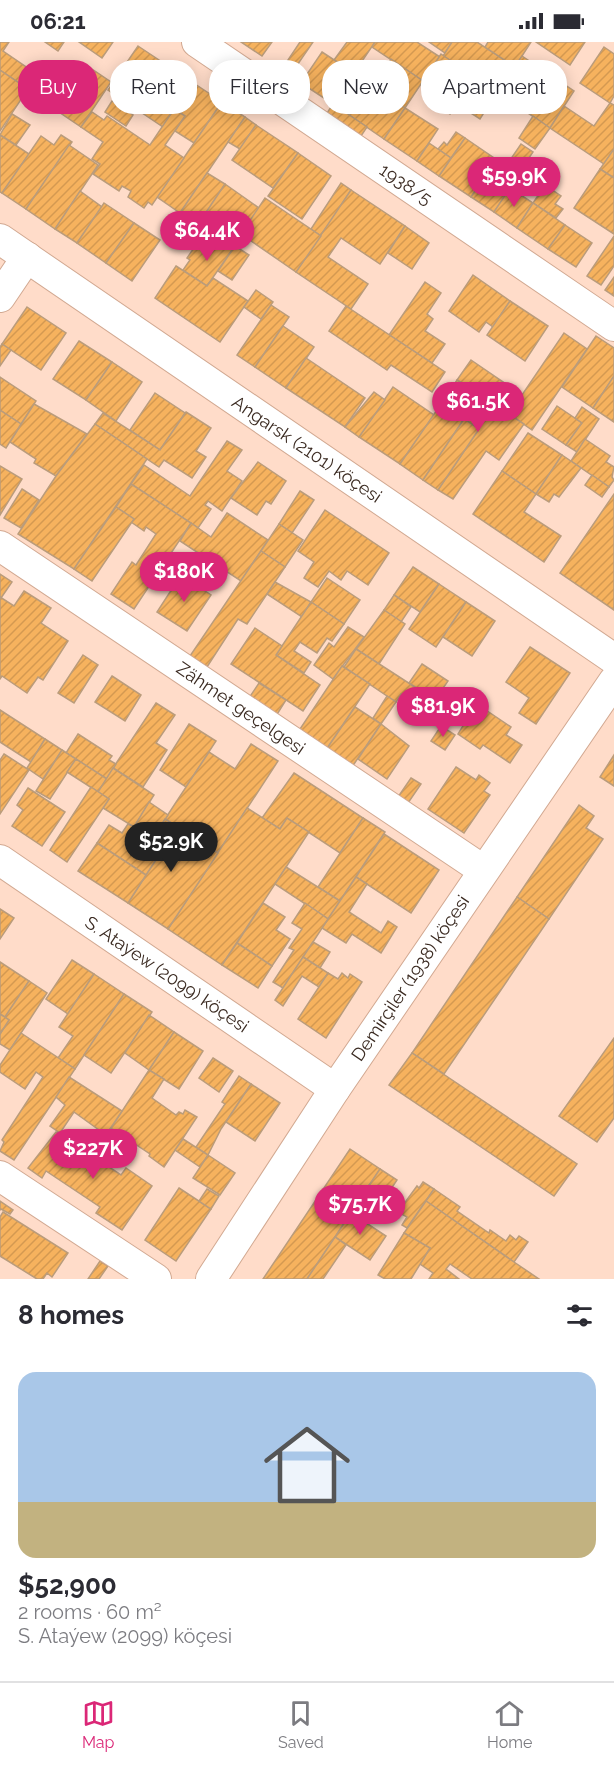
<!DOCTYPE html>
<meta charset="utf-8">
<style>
:root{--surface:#fff;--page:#f7f7f7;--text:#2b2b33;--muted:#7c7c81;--line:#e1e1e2;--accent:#db2777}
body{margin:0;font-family:Raleway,sans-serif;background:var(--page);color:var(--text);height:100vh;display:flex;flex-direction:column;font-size:22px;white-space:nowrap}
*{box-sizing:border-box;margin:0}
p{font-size:20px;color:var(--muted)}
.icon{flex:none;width:33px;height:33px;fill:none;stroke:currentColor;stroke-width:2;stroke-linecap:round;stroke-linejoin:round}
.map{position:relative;height:1237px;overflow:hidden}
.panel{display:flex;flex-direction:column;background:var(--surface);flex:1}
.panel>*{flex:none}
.top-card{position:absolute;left:18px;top:18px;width:579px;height:54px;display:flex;gap:12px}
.price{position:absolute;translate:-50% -51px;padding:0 14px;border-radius:21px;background:var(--accent);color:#fff;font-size:20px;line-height:39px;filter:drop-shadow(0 2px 3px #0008)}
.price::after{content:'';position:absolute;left:50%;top:36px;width:18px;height:14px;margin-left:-9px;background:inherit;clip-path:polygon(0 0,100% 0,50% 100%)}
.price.selected{background:#222;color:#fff}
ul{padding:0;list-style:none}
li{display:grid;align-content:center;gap:12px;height:318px;padding:0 18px}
li span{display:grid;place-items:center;height:186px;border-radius:18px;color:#555}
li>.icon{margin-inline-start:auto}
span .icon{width:108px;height:108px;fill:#fffc;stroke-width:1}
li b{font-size:26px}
h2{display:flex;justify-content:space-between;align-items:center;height:72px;padding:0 18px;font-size:26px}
.tag{padding:0 21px;border-radius:24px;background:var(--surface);box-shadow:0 3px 15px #0003;font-size:21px;line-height:54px}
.tag.selected{background:var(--accent);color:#fff}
.status{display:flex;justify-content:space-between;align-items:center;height:42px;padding:0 30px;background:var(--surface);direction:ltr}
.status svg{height:16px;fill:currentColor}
.tabs{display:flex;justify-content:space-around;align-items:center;height:84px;border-top:2px solid var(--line);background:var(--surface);font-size:16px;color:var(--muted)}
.tabs a{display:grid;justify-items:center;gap:3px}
.tabs .selected{color:var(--accent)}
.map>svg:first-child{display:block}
.building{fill:url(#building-hatch);stroke:#ba9c7b;stroke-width:1.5}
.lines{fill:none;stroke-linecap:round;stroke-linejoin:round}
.minor-casing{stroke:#d2a992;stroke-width:32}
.minor{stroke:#fff;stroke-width:30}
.labels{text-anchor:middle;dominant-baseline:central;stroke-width:6;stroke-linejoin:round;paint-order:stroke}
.street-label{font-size:18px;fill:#3b2b22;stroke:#fff}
</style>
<div class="status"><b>06:21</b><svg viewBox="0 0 49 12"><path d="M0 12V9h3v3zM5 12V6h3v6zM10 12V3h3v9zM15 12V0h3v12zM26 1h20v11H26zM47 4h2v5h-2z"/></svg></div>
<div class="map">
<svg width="614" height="1237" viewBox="0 0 614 1237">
<defs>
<pattern id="building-hatch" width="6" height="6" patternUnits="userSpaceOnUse" patternTransform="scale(1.5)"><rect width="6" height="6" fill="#f6b25e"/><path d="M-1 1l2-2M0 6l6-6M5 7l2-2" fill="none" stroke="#d49951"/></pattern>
</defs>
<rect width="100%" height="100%" fill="#ffdcc9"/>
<g class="building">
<path d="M0,0h9l-6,9 35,24 -10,14 -28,-19z"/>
<path d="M45,0h19l-6,9z"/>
<path d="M79,0h34l-11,16z"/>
<path d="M241,0h31l-10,14z"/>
<path d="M300,0h13l-24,35 -9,-5z"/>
<path d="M347,0h28l-21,31 -20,-13z"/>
<path d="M375,0h42l23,15 -17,24 -51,-34z"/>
<path d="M429,0h23l-7,11z"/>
<path d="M452,0h25l38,25 -18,25 -54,-36z"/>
<path d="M488,0h43l-16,25 -30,-20z"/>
<path d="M536,0h49l-15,23z"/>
<path d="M138,4l54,36 -29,45 -55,-37z"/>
<path d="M604,5l10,7v42l-4,7 -30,-20z"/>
<path d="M322,10l32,21 -21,31 -32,-21z"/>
<path d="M441,12l56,38 -17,27 -23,-15 -7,10 -11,-7 -7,-20 -9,-6z"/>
<path d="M522,14l52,35 -24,37 -53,-36z"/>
<path d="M391,17l32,22 -18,27 -32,-22z"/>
<path d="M362,19l18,13 -7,12 -19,-13z"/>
<path d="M86,23l25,17 -30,45 -25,-17z"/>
<path d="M0,28l28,19 -28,42z"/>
<path d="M354,31l51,35 -21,31 -51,-35z"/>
<path d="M192,40l30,20 -28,41 -19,-12 10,-15 -11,-7z"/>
<path d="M112,59l21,14 -7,11 -21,-14z"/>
<path d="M222,60l23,15 -65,96 -23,-16z"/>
<path d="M610,61l4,2v44l-10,15 -54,-36 14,-22 30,20z"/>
<path d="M333,62l34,23 -10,15 -34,-23z"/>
<path d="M405,66l33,21 -21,32 -33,-22z"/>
<path d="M174,67l11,7 -20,29 19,13 -32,47 -4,-3 -4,6 -16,-11 3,-6 -9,-5 -3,5 -26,-17 7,-10 -8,-5 11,-17 -22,-15 11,-15 12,8 3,-4 43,29z"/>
<path d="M12,72l18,11 -14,20 -16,-10z"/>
<path d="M533,74l17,12 -15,21 -16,-11z"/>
<path d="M245,75l11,8 -16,24 -12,-7z"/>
<path d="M256,83l42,28 -25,35 -41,-28z"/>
<path d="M456,90l9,6 -14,20 -13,-9 6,-7 3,3z"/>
<path d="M0,93l29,19 -27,39 -2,-1z"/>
<path d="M61,93l11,7 -46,67 -24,-16 39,-57 13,9z"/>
<path d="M465,96l32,22 -26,37 -32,-21z"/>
<path d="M429,101l22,15 -12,18 -22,-15z"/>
<path d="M521,102l12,8 -13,19 -12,-8z"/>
<path d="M69,103l29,20 -43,64 -29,-20z"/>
<path d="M614,107v29l-14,-9z"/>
<path d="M298,111l33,23 -29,43 -34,-23z"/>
<path d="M497,118l22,15 -25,37 -23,-15z"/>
<path d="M600,127l14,9v56l-40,-26z"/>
<path d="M207,131l18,11 -18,27 4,3 -18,27 -17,-12 9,-13 -5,-3z"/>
<path d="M341,141l10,7 -30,46 -10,-7z"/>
<path d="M225,142l34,24 -18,26 -34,-23z"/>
<path d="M545,143l16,11 -6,8 8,5 -7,9 -23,-15z"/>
<path d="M510,146l23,15 -16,25 -23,-16z"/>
<path d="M351,148l54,36 -25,38 -39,-26 -13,19 40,27 -17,25 -55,-37z"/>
<path d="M80,149l22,16 -25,36 -22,-14z"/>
<path d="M265,156l56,38 -25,36 -55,-38z"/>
<path d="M104,161l30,20 -28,40 -29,-20z"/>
<path d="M533,161l32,22 -17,24 -31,-21z"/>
<path d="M134,181l26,17 -28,41 -26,-18z"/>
<path d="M565,183l27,18 -16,24 -28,-18z"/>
<path d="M405,184l24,17 -17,26 -24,-16z"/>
<path d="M614,194v30l-13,19 -14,-9z"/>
<path d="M217,197l15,11 -25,36 -24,-16 7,-10 -3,-2 9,-13 12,8z"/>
<path d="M235,204l14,9 -17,25 -14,-9z"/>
<path d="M176,224l31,20 6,-8 35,23 -28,41 -65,-44z"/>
<path d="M473,233l37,26 -17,26 -7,-5 -7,10 -30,-21z"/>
<path d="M614,235v19l-9,-6z"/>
<path d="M425,240l16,11 -14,21 6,5 -8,12 20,13 -13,19 -43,-28z"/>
<path d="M256,248l17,12 -12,17 -17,-12z"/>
<path d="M510,259l38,25 -23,35 -38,-26z"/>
<path d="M271,263l18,12 -34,50 -18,-12z"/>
<path d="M346,264l99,66 -13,20 -41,-27 -4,5 -58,-39z"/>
<path d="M27,265l39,26 -25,37 -39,-26z"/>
<path d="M283,284l31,21 -28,41 -31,-21z"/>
<path d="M564,291l23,16 -55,81 -23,-16z"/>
<path d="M596,294l18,12v28l-21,32 -31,-21z"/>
<path d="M79,299l33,21 -26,38 -33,-21z"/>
<path d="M2,302l9,6 -11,16v-19z"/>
<path d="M306,316l59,40 -20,29 -59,-39z"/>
<path d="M471,318l51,35 -13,19 -52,-34z"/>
<path d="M112,320l30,20 -26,39 -30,-21z"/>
<path d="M614,334v46l-21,-14z"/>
<path d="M0,335l36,24 -15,23 -21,-14z"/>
<path d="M457,338l67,44 -25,36 -13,-9 -33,48 -15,-9 41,-61 -38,-25z"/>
<path d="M393,345l41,28 -34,49 -41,-27z"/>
<path d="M374,350l11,8 -26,37 -14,-10z"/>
<path d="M155,351l30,20 -25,37 -30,-20z"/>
<path d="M34,362l53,30 -31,42 -22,-13 2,-4 -26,-17z"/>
<path d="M441,362l23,15 -41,61 -23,-16z"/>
<path d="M557,364l25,17 -16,22 -24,-16z"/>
<path d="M582,365l17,12 -22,33 -11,-7 16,-22 -7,-5z"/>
<path d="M0,368l21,14 -15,24 -6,-4z"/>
<path d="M186,370l25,16 -15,23 10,6 -14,21 -28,-18 -5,7 -64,-43 8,-11 57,37z"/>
<path d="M464,377l15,10 -41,61 -15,-10z"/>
<path d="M95,382l52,35 -73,110 -56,-35 38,-58z"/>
<path d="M528,391l34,22 -26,39 -34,-23z"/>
<path d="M585,397l25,17 -4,6 8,5 -2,10 2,3 -5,7 -38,-26z"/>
<path d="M227,399l15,9 -15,21 15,10 -20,30 -14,-10 -3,4 6,4 -13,19 -67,-44 13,-19 46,31z"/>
<path d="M562,413l19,13 -22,29 -5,-3 -5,8 -13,-8z"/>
<path d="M258,420l28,19 -15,23 -5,-3 -9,14 -26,-17z"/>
<path d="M0,424l22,13 -22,36z"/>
<path d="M502,429l34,23 -12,18 37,24 -17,26 -71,-48z"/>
<path d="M592,433l17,12 -7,10 -17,-12z"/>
<path d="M131,442l60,39 -57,86 -23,-15 21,-32 4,3 20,-31 -10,-7 -2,4 -13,-9 3,-3 -18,-12z"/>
<path d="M22,447l17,11 -18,28 -17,-10z"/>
<path d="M300,449l14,9 -22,33 -13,-9z"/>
<path d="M614,452v116l-54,-37z"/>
<path d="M116,465l18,12 -42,62 -18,-12z"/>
<path d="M325,468l64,43 -21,32 -21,-14 -6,9 -12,-9 -11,16 -14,-9 10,-16 -16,-11z"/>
<path d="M227,471l41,27 -27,41 -61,-40 11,-18 20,14z"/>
<path d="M279,482l24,16 -18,27 -24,-16z"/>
<path d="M261,509l24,16 -38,57 -9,-5 -31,48 -17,-11z"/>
<path d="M413,525l26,17 -19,28 -26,-17z"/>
<path d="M0,532l12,8 -11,16 -1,-1z"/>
<path d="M181,533l30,20 -24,36 -30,-19z"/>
<path d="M327,536l33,22 -16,24 -33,-22z"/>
<path d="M275,540l36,20 -9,15 -35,-23z"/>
<path d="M439,542l27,18 -30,45 -27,-18z"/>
<path d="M24,549l27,17 -10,15 27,18 -25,39 -5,-3 -11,16 -25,-17 -2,3v-82l14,9z"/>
<path d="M394,553l17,12 -10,15 -17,-12z"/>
<path d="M311,560l33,22 -12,17 -5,-3 -10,15 -17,-11 -6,9 17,11 -7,11 -28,-18z"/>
<path d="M466,560l29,19 -23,35 -29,-19z"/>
<path d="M384,568l21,14 -26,40 -23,-15z"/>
<path d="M348,585l16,10 -31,42 -19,-14 15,-22 5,4z"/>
<path d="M255,586l27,18 -6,9 44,30 -17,26 -72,-47z"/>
<path d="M530,605l40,26 -34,51 -17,-11 10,-15 -23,-16z"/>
<path d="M356,607l79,51 -8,12 -26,-18 -5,8 -52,-35z"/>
<path d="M83,613l15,10 -24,38 -16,-10z"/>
<path d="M422,622l26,17 -13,19 -26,-17z"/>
<path d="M342,624l28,18 -44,66 -28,-18z"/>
<path d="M112,634l29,19 -16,26 -30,-19z"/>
<path d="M259,641l27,17 -10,16 -27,-18z"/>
<path d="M387,654l9,6 -15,22 -8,-6z"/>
<path d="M474,660l37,25 -5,8 16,10 -12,18 -27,-18 -3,4 -22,-15 8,-13 -3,-2z"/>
<path d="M156,661l19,12 -19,28 11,7 -24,37 -30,-19z"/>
<path d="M355,665l26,17 -29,43 -26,-17z"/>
<path d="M0,668l45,29 -14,23 -31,-20z"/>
<path d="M189,682l27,17 -30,46 -26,-17z"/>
<path d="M381,682l28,22 -22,33 -29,-20z"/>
<path d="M441,684l14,9 -10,15 -14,-9z"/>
<path d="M78,692l34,22 -3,4 7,4 -9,15 -41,-26z"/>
<path d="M45,697l17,11 -19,29 -16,-11z"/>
<path d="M251,702l27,17 -60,92 -53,-34 44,-67 26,17z"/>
<path d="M62,708l14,9 -26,40 -14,-8z"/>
<path d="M4,712l25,16 -29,44v-54z"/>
<path d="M614,713v31l-14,-9z"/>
<path d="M76,717l31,20 -9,13 -31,-20z"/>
<path d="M456,725l20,13 3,-5 11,8 -6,8 6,4 -26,38 -36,-24z"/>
<path d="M113,726l41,27 -20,32 -31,-19 6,-9 -11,-7z"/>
<path d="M294,731l69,45 -23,35 -53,-35 -7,11 -18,-11z"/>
<path d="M411,736l10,6 -13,19 -10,-6z"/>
<path d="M91,745l18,12 -42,63 -17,-12z"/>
<path d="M28,746l37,24 -23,34 -30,-20 11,-16 -6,-5z"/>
<path d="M149,760l19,13 -24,37 12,8 -10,15 -49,-32 12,-18 13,8 6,-9 6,3z"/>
<path d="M579,763l15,11 -8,12 17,11 -54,80 -32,-22z"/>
<path d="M247,766l33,21 7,-11 22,14 -87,133 -54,-36z"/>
<path d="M363,776l22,14 -45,69 -22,-14z"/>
<path d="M165,777l53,34 -50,76 -40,-26 28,-43 -12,-8z"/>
<path d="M384,792l55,36 -28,43 -55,-36z"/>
<path d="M97,801l49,32 -18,28 -50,-32z"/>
<path d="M286,825l54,34 -12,18 -53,-35z"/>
<path d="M356,835l11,7 -18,28 32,21 7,-12 9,6 -16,26 -29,-19 -6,9 -24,-15z"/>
<path d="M517,855l32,22 -105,155 -32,-21z"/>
<path d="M263,861l22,14 -9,13 14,9 -18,27 -35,-23z"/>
<path d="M305,861l23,16 -45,69 -10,-6 21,-32 -5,-2 13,-19 -10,-6z"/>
<path d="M0,867l14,9 -14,21z"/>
<path d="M313,900l17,10 -10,16 -17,-11z"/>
<path d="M237,901l35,23 -14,22 -36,-23z"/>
<path d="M303,915l25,16 -9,14 -17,-11 -19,30 -8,-6z"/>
<path d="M72,918l22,14 -26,40 -22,-15z"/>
<path d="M0,920l29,19 -24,36 -5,-3z"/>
<path d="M328,931l10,6 4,-6 6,5 2,-4 12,8 -36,56 -28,-19z"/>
<path d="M94,932l30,20 -49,75 -17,-11 15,-22 -14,-9z"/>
<path d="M29,939l18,12 -37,57 -10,-6v-10l9,-14 -4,-3z"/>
<path d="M124,952l28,18 -41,61 -27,-18z"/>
<path d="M0,972l9,6 -9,14z"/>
<path d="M149,973l25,17 -25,38 -24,-17z"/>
<path d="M174,990l29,19 -24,38 -30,-19z"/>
<path d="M21,991l54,36 -61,91 -14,-9 4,-9 -2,-2 41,-63 -7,-5 -11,17 -25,-17v-7z"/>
<path d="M614,996v80l-17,24 -38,-26z"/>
<path d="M412,1011l165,111 -23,32 -165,-111z"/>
<path d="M213,1016l20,13 -14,21 -20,-14z"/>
<path d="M149,1028l15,9 -12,19 24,17 3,-3 4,2 2,-4 12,7 -33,50 -15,-11 1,-2 -39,-26z"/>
<path d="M239,1034l12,8 -30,45 -13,26 -12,-8 29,-43 -3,-2z"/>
<path d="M69,1035l53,34 -16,24 -32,-23 -14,21 -10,-7 15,-21 -9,-8z"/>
<path d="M251,1042l29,19 -25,38 -29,-19z"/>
<path d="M56,1090l65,43 5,-7 26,18 -30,44 -26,-17 4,-6 -54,-36 -4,7 -14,-10z"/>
<path d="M183,1097l25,16 -8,12 -25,-17z"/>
<path d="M350,1107l30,20 -45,68 -28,42h-44z"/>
<path d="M208,1113l27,18 -15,22 -27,-17z"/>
<path d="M380,1127l17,11 -12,18 -17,-11z"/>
<path d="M423,1140l11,7 -27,39 -5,-3 5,-8 -9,-5 19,-26 2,2z"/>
<path d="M179,1146l32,21 -35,52 -31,-21z"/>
<path d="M207,1147l12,7 -8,13 -12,-8z"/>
<path d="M434,1147l26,18 -3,4 32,22 1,-3 16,11 4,-6 6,5 3,-4 9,6 -14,20 -88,-61z"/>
<path d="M0,1159l13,9 -3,4 -9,-5 -1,1z"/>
<path d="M426,1159l88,61 25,17h-67l-22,-15 -4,5 13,10h-30l4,-6 -13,-9 10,-16 -26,-15z"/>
<path d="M3,1170l65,41 -16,24 -5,-4 -4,6h-6l-37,-23v-39z"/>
<path d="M351,1171l35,23 -16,24 -35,-23z"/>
<path d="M404,1191l26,15 -19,31h-26l-7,-4z"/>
<path d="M335,1195l11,8 -23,34h-16z"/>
<path d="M100,1219l8,5 -9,13h-11z"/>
</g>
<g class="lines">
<g class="minor-casing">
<g id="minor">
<path d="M197,0l417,284"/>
<path d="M0,197l614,420"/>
<path d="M0,255l27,-40"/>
<path d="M0,504l483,324"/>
<path d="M0,818l335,229"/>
<path d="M0,1134l156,103"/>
<path d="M211,1237l124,-190 279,-408"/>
</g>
</g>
<use href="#minor" class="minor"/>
</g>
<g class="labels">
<g class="street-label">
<text transform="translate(406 142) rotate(34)">1938/5</text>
<text transform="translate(307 407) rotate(34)">Angarsk (2101) köçesi</text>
<text transform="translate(241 666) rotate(34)">Zähmet geçelgesi</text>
<text transform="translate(167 932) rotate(34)">S. Ataýew (2099) köçesi</text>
<text transform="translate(410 936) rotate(-56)">Demirçiler (1938) köçesi</text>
</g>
</g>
</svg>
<b class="price" style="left:514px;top:166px">$59.9K</b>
<b class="price" style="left:207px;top:220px">$64.4K</b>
<b class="price" style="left:478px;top:391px">$61.5K</b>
<b class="price" style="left:184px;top:561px">$180K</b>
<b class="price" style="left:443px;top:696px">$81.9K</b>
<b class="price selected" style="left:171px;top:831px">$52.9K</b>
<b class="price" style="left:93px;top:1138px">$227K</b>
<b class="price" style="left:360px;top:1194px">$75.7K</b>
<div class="top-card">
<a class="tag selected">Buy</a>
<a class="tag">Rent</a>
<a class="tag">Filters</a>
<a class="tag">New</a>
<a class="tag">Apartment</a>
</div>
</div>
<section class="panel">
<h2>8 homes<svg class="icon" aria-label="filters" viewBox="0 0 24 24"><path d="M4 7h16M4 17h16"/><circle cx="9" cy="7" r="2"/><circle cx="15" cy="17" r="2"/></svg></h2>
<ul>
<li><span style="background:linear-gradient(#a9c7e8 70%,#c2b280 0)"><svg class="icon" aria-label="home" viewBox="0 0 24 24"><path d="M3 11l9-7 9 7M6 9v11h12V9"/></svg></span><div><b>$52,900</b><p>2 rooms · 60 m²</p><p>S. Ataýew (2099) köçesi</p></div></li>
</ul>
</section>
<nav class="tabs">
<a class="selected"><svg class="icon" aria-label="map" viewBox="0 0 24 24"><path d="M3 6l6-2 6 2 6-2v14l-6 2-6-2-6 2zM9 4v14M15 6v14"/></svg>Map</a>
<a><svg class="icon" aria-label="saved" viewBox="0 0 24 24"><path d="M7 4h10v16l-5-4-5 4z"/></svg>Saved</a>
<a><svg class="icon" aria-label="home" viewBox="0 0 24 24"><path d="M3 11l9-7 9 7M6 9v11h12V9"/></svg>Home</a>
</nav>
